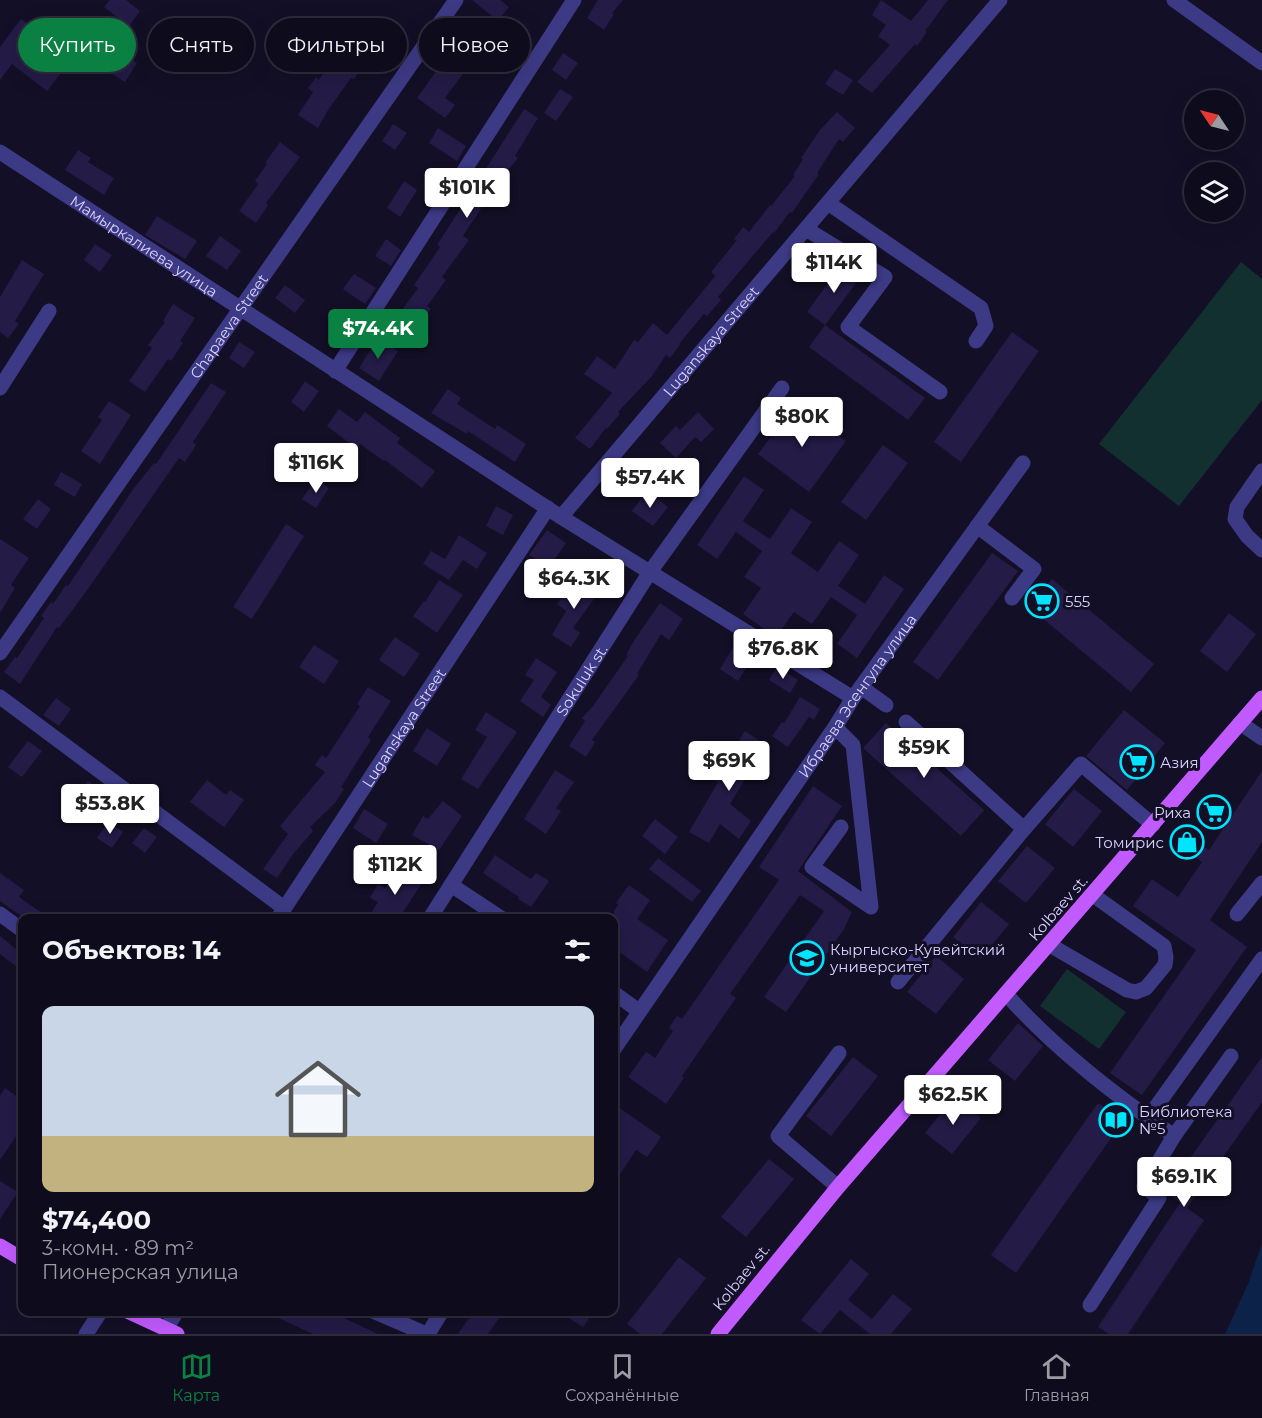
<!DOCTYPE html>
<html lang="ru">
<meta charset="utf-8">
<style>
:root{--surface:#0e0b1c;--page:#171425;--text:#f1f3f6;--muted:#9b9ba3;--line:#2e2b3b;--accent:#0b8043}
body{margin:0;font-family:Montserrat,sans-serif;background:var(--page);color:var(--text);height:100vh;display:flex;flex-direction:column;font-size:22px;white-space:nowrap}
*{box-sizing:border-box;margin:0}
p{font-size:20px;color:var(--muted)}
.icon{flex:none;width:33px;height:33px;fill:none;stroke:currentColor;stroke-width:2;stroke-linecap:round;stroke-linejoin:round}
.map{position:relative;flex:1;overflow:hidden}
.details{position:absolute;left:18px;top:914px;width:600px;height:402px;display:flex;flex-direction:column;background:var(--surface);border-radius:12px;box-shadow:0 6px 24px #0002,0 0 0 2px var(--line)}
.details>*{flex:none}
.hud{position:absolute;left:18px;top:18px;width:600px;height:54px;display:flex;gap:12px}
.needle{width:39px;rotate:305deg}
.tools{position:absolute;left:1184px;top:90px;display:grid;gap:12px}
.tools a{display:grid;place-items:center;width:60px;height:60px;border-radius:50%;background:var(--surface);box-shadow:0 6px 24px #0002,0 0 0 2px var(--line);font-size:30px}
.price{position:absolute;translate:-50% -51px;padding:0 14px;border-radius:6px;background:#fff;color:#222;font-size:20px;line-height:39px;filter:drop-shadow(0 2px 3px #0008)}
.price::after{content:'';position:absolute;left:50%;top:36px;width:18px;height:14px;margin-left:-9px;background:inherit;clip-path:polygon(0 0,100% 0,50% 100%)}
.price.selected{background:var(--accent);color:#fff}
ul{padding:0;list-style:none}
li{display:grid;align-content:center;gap:12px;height:318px;padding:0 24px}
li span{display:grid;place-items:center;height:186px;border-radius:12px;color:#555}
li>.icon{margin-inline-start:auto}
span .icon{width:108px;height:108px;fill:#fffc;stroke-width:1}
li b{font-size:26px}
h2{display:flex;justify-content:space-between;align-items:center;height:72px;padding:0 24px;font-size:26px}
.chip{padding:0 21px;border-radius:27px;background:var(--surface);box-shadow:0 6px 24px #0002,0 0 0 2px var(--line);font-size:21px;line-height:54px}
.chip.selected{background:var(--accent);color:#fff}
.menu{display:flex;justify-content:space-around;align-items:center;height:84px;border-top:2px solid var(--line);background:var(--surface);font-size:16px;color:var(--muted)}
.menu a{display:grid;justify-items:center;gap:3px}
.menu .selected{color:var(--accent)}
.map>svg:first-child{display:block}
.green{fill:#12302f}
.water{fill:#0c2248}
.building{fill:#241b47}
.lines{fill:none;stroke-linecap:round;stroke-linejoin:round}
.minor{stroke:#3d3a85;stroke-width:15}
.major{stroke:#c25bff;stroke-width:15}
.labels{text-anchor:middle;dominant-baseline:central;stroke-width:6;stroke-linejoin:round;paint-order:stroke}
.street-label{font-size:15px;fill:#d9d4ff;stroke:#130f26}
.poi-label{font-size:15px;fill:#d9d4ff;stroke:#130f26;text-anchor:start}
</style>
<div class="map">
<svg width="1262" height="1334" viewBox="0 0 1262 1334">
<rect width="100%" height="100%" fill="#130f26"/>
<g class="green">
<path d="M1241,262l21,17v121l-83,106 -80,-62z"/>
<path d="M1067,969l59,43 -27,37 -59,-43z"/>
</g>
<path class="water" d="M1262,1243v91h-37l23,-50z"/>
<g class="building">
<path d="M110,0h16l14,11 -11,15 -25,-19z"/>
<path d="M472,0h28l9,7 -11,14z"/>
<path d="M598,0h25l-11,13 2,1 -10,16 -17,-12z"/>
<path d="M881,0l30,21 17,-21h20l-23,31 2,1 -10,14 -2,-2 -43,49 -15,-11 33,-37 -12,-9 8,-11 -14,-10z"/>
<path d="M21,19l18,13 -12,16 33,26 -13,17 -35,-27 -12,16v-33z"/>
<path d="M363,25l22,14 -11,17 -2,-2 -18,25 -3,-1 -23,32 -10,18 -20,-13 15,-23 -5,-4 8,-11 3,3 21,-31 6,4z"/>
<path d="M92,34l45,29 -12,19 -45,-29z"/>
<path d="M442,44l28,20 -25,34 10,7 -10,13 -28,-20 23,-32 -9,-6z"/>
<path d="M563,53l15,10 -12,17 -14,-10z"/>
<path d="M835,69l18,11 -10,15 -18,-11z"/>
<path d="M560,89l13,8 -17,24 -12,-8z"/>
<path d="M524,109l14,9 -23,38 3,2 -23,29 -32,49 6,4 -27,37 4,3 -19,26 4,3 -11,15 -19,-13 17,-23 -4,-3 26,-38 -3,-2z"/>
<path d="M837,112l18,16 -12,14 -4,-3 -22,34 2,1 -27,39 -2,-1 -16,21 -1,-1 -55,65 3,3 -14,16 -3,-2 -25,30 1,1 -10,13 -4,-3 -14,21 -34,36 2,2 -13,15 -1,-1 -16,21 -15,-11 37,-45 -28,-19 13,-18 18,13 19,-29 4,2 15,-19 14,12 48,-59 -4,-4 26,-32 -3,-1 9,-12 6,5 21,-27 1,1 24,-30 -2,-1 10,-16 -2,-1 19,-28z"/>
<path d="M393,124l14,9 -12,17 -13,-9z"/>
<path d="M438,128l28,18 -9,15 -28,-18z"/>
<path d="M280,142l20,15 -34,46 2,2 -12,18 -17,-12 19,-27 -3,-3 12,-17 -2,-1z"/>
<path d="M78,150l13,8 -3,4 26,16 -10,17 -39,-25z"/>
<path d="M404,181l13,9 -17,27 -13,-9z"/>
<path d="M157,216l40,25 -12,18 -40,-24z"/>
<path d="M220,236l21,15 -14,19 -21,-14z"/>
<path d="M386,239l15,11 -10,16 -16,-10z"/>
<path d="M95,244l17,11 -12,17 -16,-12z"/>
<path d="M22,260l22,14 -29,47 4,3 -11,14 -8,-6v-35z"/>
<path d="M843,263l19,12 -37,50 -18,-13z"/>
<path d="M354,274l22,14 -11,16 -22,-15z"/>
<path d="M285,285l20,15 -10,13 -20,-15z"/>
<path d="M173,304l22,14 -15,23 3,2 -12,18 -3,-2 -23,33 -16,-11 23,-33 -4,-3 17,-23 -2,-1z"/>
<path d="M825,325l100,73 -17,22 -99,-73z"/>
<path d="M1012,332l27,19 -78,111 -27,-20z"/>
<path d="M378,338l20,13 -19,30 -20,-13z"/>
<path d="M239,342l16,10 -11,16 -15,-10z"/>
<path d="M305,381l14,10 -15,21 -13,-10z"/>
<path d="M211,383l15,9 -33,50 3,3 -11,17 -6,-4 -91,131 -29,39 -2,-1 -37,57 -16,-12 11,-15 2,1 27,-40 -3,-2 10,-14 2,2 13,-19 2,1 66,-98 20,-25 2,1z"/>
<path d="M448,389l13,9 -4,6 38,25 2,-4 29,19 -11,18 -47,-31 -1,3 -36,-21z"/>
<path d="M109,401l22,14 -31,49 -19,-13 21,-31 -4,-3z"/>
<path d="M795,404l51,37 -37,51 -51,-38z"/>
<path d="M339,409l18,13 8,-10 35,26 -3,5 38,28 -13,17 -37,-28 -1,1 -24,-17 -3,5 -30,-23z"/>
<path d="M698,412l16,17 -13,13 -6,-5 -19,21 -16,-15 16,-17 4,4z"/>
<path d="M883,445l25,18 -42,57 -25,-18z"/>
<path d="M61,472l21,12 -7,13 -21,-12z"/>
<path d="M744,476l20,14 -21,31 27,18 21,-31 21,14 -21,31 27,19 21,-31 20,14 -21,31 27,18 19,-29 20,14 -47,69 -20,-14 20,-29 -26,-18 -19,27 -18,-12 -18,25 -33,-23 18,-26 -17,-11 18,-26 -26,-19 -19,27 -20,-14z"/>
<path d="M316,479l13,9 -13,20 -14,-9z"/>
<path d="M647,491l21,16 -15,19 -21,-15z"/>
<path d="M38,499l13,10 -14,20 -14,-10z"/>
<path d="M496,506l17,9 -10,20 -17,-9z"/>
<path d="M286,524l18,12 -52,83 -19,-12z"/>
<path d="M547,530l19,13 -18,26 -19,-14z"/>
<path d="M459,535l28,18 -10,16 -14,-9 -14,20 -26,-16 8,-13 14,8z"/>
<path d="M0,539l29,19 -18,27 4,3 -15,25z"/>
<path d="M992,553l26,18 -80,109 -25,-18z"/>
<path d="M577,576l22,16 -26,36 7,5 -9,14 -19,-12 14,-24 -9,-7z"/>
<path d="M1052,579l102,85 -23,28 -102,-85z"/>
<path d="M439,580l24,15 -26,38 -24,-17 11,-15 1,1z"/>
<path d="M660,603l23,16 -14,21 -8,-6 -24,40 2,1 -47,65 3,2 -9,15 -17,-11 16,-25 -3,-3 11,-12 35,-50 -2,-1 9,-16z"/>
<path d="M1229,613l27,21 -29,38 -27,-21z"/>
<path d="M395,637l25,17 -16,23 -25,-17z"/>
<path d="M736,643l19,11 -17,27 -18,-12z"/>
<path d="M314,645l25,16 -15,23 -25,-17z"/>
<path d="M536,658l21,14 -16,25 10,8 -8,12 -23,-16 14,-21 -9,-5z"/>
<path d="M777,667l21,13 -8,13 -21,-13z"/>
<path d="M368,687l23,14 -23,36 3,3 -30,47 3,2 -9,14 -25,24 3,4 -19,22 -17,25 -14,-9 25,-35 -8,-8 45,-54 -10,-7 7,-10 4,3 34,-52 -3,-2z"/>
<path d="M800,697l20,12 -6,11 -5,-3 -21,30 -16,-11 10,-14 2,1z"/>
<path d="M56,698l15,11 -12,17 -16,-11z"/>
<path d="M1124,710l41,33 -38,47 -41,-34z"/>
<path d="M486,712l31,20 -39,57 -17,-10 26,-42 -12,-7z"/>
<path d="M886,723l98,87 -23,26 -98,-88z"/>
<path d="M427,728l24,16 -14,22 -24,-15z"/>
<path d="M745,731l21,14 -36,59 21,17 -12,18 -19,-15 -11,19 -20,-11 29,-50 -4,-3z"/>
<path d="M28,741l14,10 -20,26 -14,-10z"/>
<path d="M555,770l19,12 -18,26 5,3 -15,23 -22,-15z"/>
<path d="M1262,771v71l-52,78 37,27 -105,148 -32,-22 86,-123 -63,-44 19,-27 26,18 24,-35 -20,-15 7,-10 20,13z"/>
<path d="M207,780l19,15 4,-5 14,10 -20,27 -34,-25z"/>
<path d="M88,781l12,8 -16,21 -11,-9z"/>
<path d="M813,786l29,20 -44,65 54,41 -8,17 -58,83 -22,-15 60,-86 -24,-16 -70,99 6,4 -54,78 2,2 -18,26 -38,-27 18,-25 9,6 18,-27 -4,-3 8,-12 5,3 97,-139 -20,-13z"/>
<path d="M1074,789l28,22 -29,36 -28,-23z"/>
<path d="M443,801l19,15 -23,34 -27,-15 11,-19 5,3z"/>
<path d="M364,809l24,15 -12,19 -23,-15z"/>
<path d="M655,819l23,18 -13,17 -23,-18z"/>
<path d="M108,822l15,10 -11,16 -15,-10z"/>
<path d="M144,828l13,9 -12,16 -13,-10z"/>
<path d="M1027,846l28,22 -29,35 -28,-22z"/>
<path d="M495,855l36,24 5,-6 13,8 -18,26 -13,-8 1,-2 -36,-24z"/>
<path d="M658,858l43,33 -9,11 -43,-33z"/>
<path d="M398,867l24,16 -23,35h-31l10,-16 -8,-4 8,-14 7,4z"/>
<path d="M0,873l24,17 -5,7 30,21h-25l-24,-17z"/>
<path d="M629,885l21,15 -13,19 31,21 -21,32 -33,-24v-37l4,-7 -2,-1z"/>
<path d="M981,902l28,22 -28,35 -28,-22z"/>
<path d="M0,936l22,18v17l-22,-17z"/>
<path d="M936,956l28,23 -28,35 -29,-22z"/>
<path d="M1018,1023l25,23 -28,35 -27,-21z"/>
<path d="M853,1057l25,19 -47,60 -25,-20z"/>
<path d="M1262,1057v45l-75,106 17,12 -76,114h-19l-11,-7 82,-124 -14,-11z"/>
<path d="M5,1088l17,12v28l-22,32v-64z"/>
<path d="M954,1097l27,21 -29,36 -27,-21z"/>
<path d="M1098,1103l25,18 -107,152 -25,-18z"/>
<path d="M614,1104l47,33 -14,20 -11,-7 -22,33z"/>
<path d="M769,1159l25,20 -48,58 -25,-20z"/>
<path d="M0,1181l18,11 -18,27z"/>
<path d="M679,1257l27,21 -44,56h-22l-13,-10z"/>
<path d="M851,1259l18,15 -21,26 24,19 21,-25 19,15 -21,25h-21l-30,-24 -20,24 -19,-14z"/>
<path d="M263,1311h66l49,23h-65z"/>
<path d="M474,1311h30l-16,23h-30z"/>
<path d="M558,1311h36l-11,16z"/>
</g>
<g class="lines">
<g class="minor">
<path d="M1174,0l88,63"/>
<path id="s1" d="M0,152l561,365 292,181"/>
<path d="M828,203l153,105 5,18 -10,15"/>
<path d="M806,229l79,48 -37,50 92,65"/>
<path d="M335,371l239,-371"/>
<path d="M0,388l49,-77"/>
<path d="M1262,471l-25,36 -2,12 12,17 15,14"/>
<path id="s2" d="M561,517l439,-517"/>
<path d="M977,526l57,43 -22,29"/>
<path id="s3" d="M0,653l456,-653"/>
<path d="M861,687l25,18"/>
<path d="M0,697l284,211"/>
<path d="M906,722l118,107 57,-65 72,61"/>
<path d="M1240,723l22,15"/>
<path d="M835,727l18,18 18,162 -59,-40 29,-40"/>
<path d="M451,885l50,33"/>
<path d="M0,914l22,16"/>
<path d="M1237,914l25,-31"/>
<path id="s4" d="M278,918l270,-410"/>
<path id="s5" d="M430,918l220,-346 132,-184"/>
<path d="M1050,945l77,45 9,2 10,-4 19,-23 1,-8 -2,-11 -71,-51"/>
<path d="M898,982l126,-153"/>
<path d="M614,993l25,18"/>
<path d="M1006,994c49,55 109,101 168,142l-30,50 15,12 -69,107"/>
<path id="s6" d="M614,1049l221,-322 18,-29 170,-235"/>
<path d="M1148,1118l114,-159"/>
<path d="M1174,1136l57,-80"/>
<path d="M838,1187l-60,-51 61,-83"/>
<path d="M373,1311l53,23"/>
<path d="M166,1329l11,-18"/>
<path d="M86,1334l15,-23"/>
<path d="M428,1334l14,-23"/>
</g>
<g class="major">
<path d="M0,1246l22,13"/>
<path d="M127,1311l50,23"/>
<path d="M718,1334l120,-147 424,-489"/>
</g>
</g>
<defs>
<g id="supermarket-ring" transform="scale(1.725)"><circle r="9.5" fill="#130f26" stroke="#00e5ff" stroke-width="1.5"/><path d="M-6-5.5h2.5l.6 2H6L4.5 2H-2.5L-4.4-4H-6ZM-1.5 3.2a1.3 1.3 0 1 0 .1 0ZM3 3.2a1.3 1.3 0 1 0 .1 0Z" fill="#00e5ff"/></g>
<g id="shop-ring" transform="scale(1.725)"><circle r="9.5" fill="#130f26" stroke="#00e5ff" stroke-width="1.5"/><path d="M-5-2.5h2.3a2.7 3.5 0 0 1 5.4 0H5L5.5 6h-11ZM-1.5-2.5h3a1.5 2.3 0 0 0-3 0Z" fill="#00e5ff"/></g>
<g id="university-ring" transform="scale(1.725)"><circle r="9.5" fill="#130f26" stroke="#00e5ff" stroke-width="1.5"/><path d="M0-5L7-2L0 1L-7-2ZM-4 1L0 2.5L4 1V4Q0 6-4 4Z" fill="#00e5ff"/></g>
<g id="library-ring" transform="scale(1.725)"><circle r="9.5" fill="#130f26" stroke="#00e5ff" stroke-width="1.5"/><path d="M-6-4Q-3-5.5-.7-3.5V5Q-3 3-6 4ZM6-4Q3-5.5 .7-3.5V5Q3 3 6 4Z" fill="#00e5ff"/></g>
</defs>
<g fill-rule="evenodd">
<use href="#supermarket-ring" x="1042" y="601"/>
<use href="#supermarket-ring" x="1137" y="762"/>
<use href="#supermarket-ring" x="1214" y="812"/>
<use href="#shop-ring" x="1187" y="842"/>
<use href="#university-ring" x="807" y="958"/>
<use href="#library-ring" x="1116" y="1120"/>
</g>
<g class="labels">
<g class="street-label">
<text stroke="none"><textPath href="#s1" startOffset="172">Мамыркалиева улица</textPath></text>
<text stroke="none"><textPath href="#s3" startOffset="399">Chapaeva Street</textPath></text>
<text stroke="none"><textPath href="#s2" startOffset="231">Luganskaya Street</textPath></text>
<text stroke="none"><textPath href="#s5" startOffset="282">Sokuluk st.</textPath></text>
<text stroke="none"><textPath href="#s6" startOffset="429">Ибраева Эсенгула улица</textPath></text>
<text stroke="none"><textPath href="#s4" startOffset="228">Luganskaya Street</textPath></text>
<text transform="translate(1058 908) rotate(-49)">Kolbaev st.</text>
<text transform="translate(741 1277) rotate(-51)">Kolbaev st.</text>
</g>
<g class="poi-label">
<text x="1065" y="601">555</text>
<text x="1160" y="762">Азия</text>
<text x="1191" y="812" text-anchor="end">Риха</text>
<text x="1164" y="842" text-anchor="end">Томирис</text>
<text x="830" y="949">Кыргыско-Кувейтский<tspan x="830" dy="17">университет</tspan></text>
<text x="1139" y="1111">Библиотека<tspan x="1139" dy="17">№5</tspan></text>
</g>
</g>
</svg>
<div class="tools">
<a><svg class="needle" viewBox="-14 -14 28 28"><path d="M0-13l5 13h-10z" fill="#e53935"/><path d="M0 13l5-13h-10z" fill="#9b9ba3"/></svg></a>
<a><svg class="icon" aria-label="layers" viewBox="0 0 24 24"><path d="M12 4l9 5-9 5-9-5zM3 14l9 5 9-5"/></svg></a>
</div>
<b class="price" style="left:467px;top:219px">$101K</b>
<b class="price" style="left:834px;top:294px">$114K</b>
<b class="price selected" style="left:378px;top:360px">$74.4K</b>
<b class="price" style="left:802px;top:448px">$80K</b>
<b class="price" style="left:316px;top:494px">$116K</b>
<b class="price" style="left:650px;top:509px">$57.4K</b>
<b class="price" style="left:574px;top:610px">$64.3K</b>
<b class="price" style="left:783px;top:680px">$76.8K</b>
<b class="price" style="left:924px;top:779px">$59K</b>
<b class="price" style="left:729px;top:792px">$69K</b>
<b class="price" style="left:110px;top:835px">$53.8K</b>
<b class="price" style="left:395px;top:896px">$112K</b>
<b class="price" style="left:953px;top:1126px">$62.5K</b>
<b class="price" style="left:1184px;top:1208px">$69.1K</b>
<div class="hud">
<a class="chip selected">Купить</a>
<a class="chip">Снять</a>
<a class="chip">Фильтры</a>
<a class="chip">Новое</a>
</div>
<section class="details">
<h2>Объектов: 14<svg class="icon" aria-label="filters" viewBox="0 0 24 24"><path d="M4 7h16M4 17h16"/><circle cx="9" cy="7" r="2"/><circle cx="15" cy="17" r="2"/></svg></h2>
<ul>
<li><span style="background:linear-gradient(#c9d6e8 70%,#c2b280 0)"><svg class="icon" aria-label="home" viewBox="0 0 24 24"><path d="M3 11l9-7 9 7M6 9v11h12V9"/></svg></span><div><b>$74,400</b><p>3-комн. · 89 m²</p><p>Пионерская улица</p></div></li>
</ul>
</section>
</div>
<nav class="menu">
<a class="selected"><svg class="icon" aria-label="map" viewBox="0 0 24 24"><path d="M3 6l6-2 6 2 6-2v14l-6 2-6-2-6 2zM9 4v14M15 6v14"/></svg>Карта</a>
<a><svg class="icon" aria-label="saved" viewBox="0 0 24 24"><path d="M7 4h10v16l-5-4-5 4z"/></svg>Сохранённые</a>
<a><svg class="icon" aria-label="home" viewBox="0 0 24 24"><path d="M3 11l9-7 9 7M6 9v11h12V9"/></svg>Главная</a>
</nav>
